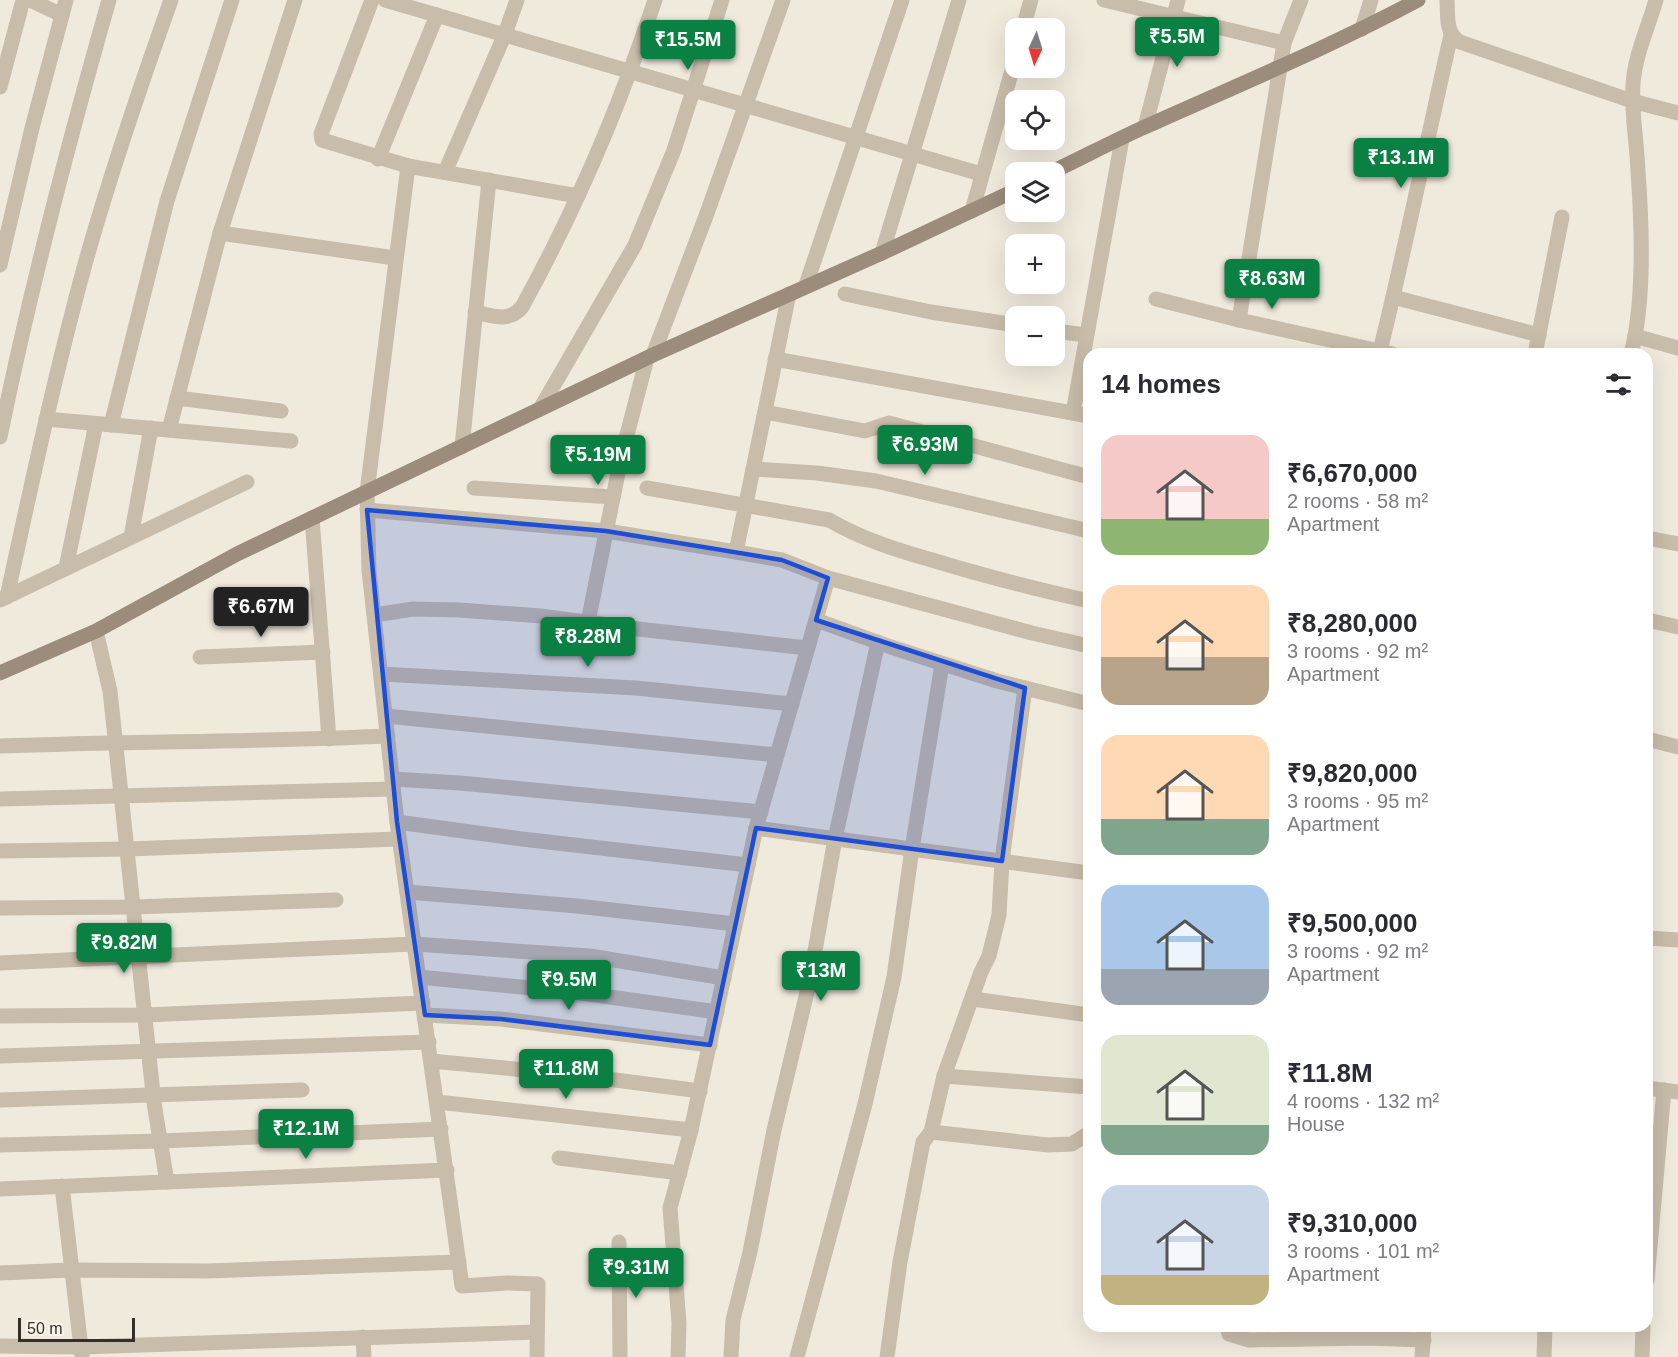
<!DOCTYPE html>
<meta charset="utf-8">
<style>
:root{--surface:#fff;--page:#f7f7f7;--text:#2b2b33;--muted:#7c7c81;--accent:#0b8043}
body{margin:0;font-family:Helvetica,sans-serif;background:var(--page);color:var(--text);height:100vh;display:flex;flex-direction:column;font-size:22px;white-space:nowrap}
*{box-sizing:border-box;margin:0}
p{font-size:20px;color:var(--muted)}
.icon{flex:none;width:33px;height:33px;fill:none;stroke:currentColor;stroke-width:2;stroke-linecap:round;stroke-linejoin:round}
.map{position:relative;flex:1;overflow:hidden}
.details{position:absolute;left:1083px;top:348px;width:570px;height:984px;display:flex;flex-direction:column;background:var(--surface);border-radius:18px;box-shadow:0 6px 24px #0002}
.details>*{flex:none}
.needle{width:39px;rotate:184deg}
.controls{position:absolute;left:1005px;top:18px;display:grid;gap:12px}
.controls a{display:grid;place-items:center;width:60px;height:60px;border-radius:12px;background:var(--surface);box-shadow:0 6px 24px #0002;font-size:30px}
.scale{position:absolute;left:18px;bottom:15px;width:117px;box-sizing:border-box;padding-left:6px;border:3px solid #352f29;border-top:0;font-size:16px;line-height:21px;white-space:nowrap;color:#352f29;-webkit-text-stroke:4px #f8f4e9;paint-order:stroke}
.price{position:absolute;translate:-50% -51px;padding:0 14px;border-radius:6px;background:var(--accent);color:#fff;font-size:20px;line-height:39px;filter:drop-shadow(0 2px 3px #0008)}
.price::after{content:'';position:absolute;left:50%;top:36px;width:18px;height:14px;margin-left:-9px;background:inherit;clip-path:polygon(0 0,100% 0,50% 100%)}
.price.on{background:#222;color:#fff}
ul{padding:0;list-style:none}
li{display:flex;align-items:center;gap:18px;height:150px;padding:0 18px}
li span{display:grid;place-items:center;flex:none;width:168px;height:120px;border-radius:18px;color:#555}
li>.icon{margin-inline-start:auto}
span .icon{width:72px;height:72px;fill:#fffc;stroke-width:1}
li b{font-size:26px}
h2{display:flex;justify-content:space-between;align-items:center;height:72px;padding:0 18px;font-size:26px}
.map>svg:first-child{display:block}
.lines{fill:none;stroke-linecap:round;stroke-linejoin:round}
.street{stroke:#c8bcaa;stroke-width:15}
.secondary{stroke:#9b8c7b;stroke-width:15}
.marked{fill:#1d4ed8;fill-opacity:0.2;stroke:#1d4ed8;stroke-width:4.5;stroke-linejoin:round}
</style>
<div class="map">
<svg width="1678" height="1357" viewBox="0 0 1678 1357">
<rect width="100%" height="100%" fill="#f0eadd"/>
<g class="lines">
<g class="street">
<path d="M30,0l32,15"/>
<path d="M372,0l-51,134 1,6 86,26 170,30"/>
<path d="M385,0l596,174"/>
<path d="M1104,0l180,43"/>
<path d="M1447,0c1,16 -2,33 13,42l172,59 46,12"/>
<path d="M1023,28l8,-28"/>
<path d="M1362,29l9,-29"/>
<path d="M0,87l23,-87"/>
<path d="M1145,127l33,-127"/>
<path d="M378,159l59,-144"/>
<path d="M408,166l-41,326 2,79 28,251 65,464 45,-3 31,1 -1,73"/>
<path d="M445,172l60,-138 12,-34"/>
<path d="M972,211l44,-155"/>
<path d="M220,233l175,25"/>
<path d="M882,253l77,-253"/>
<path d="M0,265l32,-137 34,-128"/>
<path d="M806,285l96,-285"/>
<path d="M845,294l86,18 85,13"/>
<path d="M1393,297l146,38"/>
<path d="M1156,299l83,21 154,34"/>
<path d="M475,312c18,4 34,11 47,-5 54,-98 98,-201 133,-307"/>
<path d="M1239,320l45,-277 17,-43"/>
<path d="M1054,331l32,4"/>
<path d="M1635,336l43,12"/>
<path d="M1380,351c26,-105 47,-211 71,-316"/>
<path d="M1535,354l27,-137"/>
<path d="M1631,354c14,-53 11,-127 7,-183 -1,-29 -7,-58 -5,-87 2,-29 15,-56 23,-84"/>
<path d="M653,355l53,-139 77,-216"/>
<path d="M775,359l314,57"/>
<path d="M177,398l104,13"/>
<path d="M540,409l95,-164 39,-95 48,-150"/>
<path d="M765,412l100,19 24,-8 200,54"/>
<path d="M1073,413l49,-274"/>
<path d="M46,419l245,22"/>
<path d="M111,425l56,-224 65,-201"/>
<path d="M169,430l51,-197 75,-233"/>
<path d="M0,437c30,-147 68,-293 109,-437"/>
<path d="M462,447l27,-267"/>
<path d="M753,469l64,4 59,8 213,50"/>
<path d="M474,488l139,9"/>
<path d="M647,488l182,32c33,19 67,30 103,40 52,16 104,29 157,41"/>
<path d="M367,510l239,21 130,21"/>
<path d="M312,518l17,221"/>
<path d="M131,537l20,-109"/>
<path d="M1647,538l31,6"/>
<path d="M66,568l30,-144"/>
<path d="M828,578l204,55 57,13"/>
<path d="M7,597c24,-111 48,-223 78,-333 25,-89 55,-177 86,-264"/>
<path d="M0,600l247,-118"/>
<path d="M375,615l38,-6 46,1 82,6 97,13 169,19"/>
<path d="M816,620l75,27 106,34 92,23"/>
<path d="M1647,620l31,7"/>
<path d="M588,622l33,-164 26,-100"/>
<path d="M200,657l123,-5"/>
<path d="M381,674l255,14 156,16"/>
<path d="M386,716l391,39"/>
<path d="M1647,739l31,8"/>
<path d="M0,746c129,-5 259,-4 388,-10"/>
<path d="M392,779l68,4 301,29"/>
<path d="M0,799l393,-10"/>
<path d="M397,822l125,17 226,26"/>
<path d="M756,828l72,-250 -46,-18 -46,-8 53,-258"/>
<path d="M0,851l127,-2 272,-10"/>
<path d="M407,892l170,14 158,18"/>
<path d="M0,908l133,-1 203,-7"/>
<path d="M1647,938l31,2"/>
<path d="M0,963l414,-19 176,12 134,22"/>
<path d="M419,977l162,16 136,19"/>
<path d="M973,999l116,16"/>
<path d="M425,1015l76,4 209,26"/>
<path d="M0,1016l145,-1 278,-12"/>
<path d="M0,1056l429,-14"/>
<path d="M431,1061l146,14 123,16"/>
<path d="M944,1076l145,11"/>
<path d="M1647,1088l31,4"/>
<path d="M0,1100l302,-10"/>
<path d="M437,1102l254,28"/>
<path d="M931,1132l117,13 24,-1 17,-11"/>
<path d="M0,1145l160,-4 281,-12"/>
<path d="M559,1158l121,15"/>
<path d="M167,1182l280,-12"/>
<path d="M62,1186l20,170"/>
<path d="M0,1189l167,-7 -13,-79 -44,-412 -14,-60"/>
<path d="M619,1242l1,115"/>
<path d="M0,1273l72,-3 136,1 251,-9"/>
<path d="M1647,1280l17,-190"/>
<path d="M1227,1326l2,8 20,6 117,-2 58,2"/>
<path d="M363,1337l1,20"/>
<path d="M0,1346l81,1 456,-15"/>
<path d="M678,1357l1,-34 -9,-115 21,-78 65,-302 333,45"/>
<path d="M731,1357l2,-37 17,-68 24,-122 35,-146 26,-145 43,-197"/>
<path d="M797,1357l68,-253 29,-127 18,-128 30,-185"/>
<path d="M887,1357l13,-95 23,-120 8,-10 13,-56 37,-104 8,-16 10,-41 3,-54 23,-173"/>
<path d="M1422,1357l2,-31"/>
<path d="M1544,1357l1,-31"/>
<path d="M1642,1357l1,-31"/>
</g>
<g class="secondary">
<path d="M1052,172c32,-15 63,-32 95,-46 91,-41 183,-79 271,-126"/>
<path d="M0,673l96,-42 141,-77 416,-199 229,-102 134,-63"/>
</g>
</g>
<path class="marked" d="M367,510l239,21 176,29 46,18 -12,42 209,68 -23,173 -246,-33 -46,217 -209,-26 -76,-4 -28,-193z"/>
</svg>
<div class="controls">
<a><svg class="needle" viewBox="-14 -14 28 28"><path d="M0-13l5 13h-10z" fill="#e53935"/><path d="M0 13l5-13h-10z" fill="#7c7c81"/></svg></a>
<a><svg class="icon" aria-label="locate" viewBox="0 0 24 24"><circle cx="12" cy="12" r="6"/><path d="M12 2v4M12 18v4M2 12h4M18 12h4"/></svg></a>
<a><svg class="icon" aria-label="layers" viewBox="0 0 24 24"><path d="M12 4l9 5-9 5-9-5zM3 14l9 5 9-5"/></svg></a>
<a>+</a>
<a>−</a>
</div>
<div class="scale">50 m</div>
<b class="price" style="left:1177px;top:68px">₹5.5M</b>
<b class="price" style="left:688px;top:71px">₹15.5M</b>
<b class="price" style="left:1401px;top:189px">₹13.1M</b>
<b class="price" style="left:1272px;top:310px">₹8.63M</b>
<b class="price" style="left:925px;top:476px">₹6.93M</b>
<b class="price" style="left:598px;top:486px">₹5.19M</b>
<b class="price on" style="left:261px;top:638px">₹6.67M</b>
<b class="price" style="left:588px;top:668px">₹8.28M</b>
<b class="price" style="left:124px;top:974px">₹9.82M</b>
<b class="price" style="left:821px;top:1002px">₹13M</b>
<b class="price" style="left:569px;top:1011px">₹9.5M</b>
<b class="price" style="left:566px;top:1100px">₹11.8M</b>
<b class="price" style="left:306px;top:1160px">₹12.1M</b>
<b class="price" style="left:636px;top:1299px">₹9.31M</b>
<section class="details">
<h2>14 homes<svg class="icon" aria-label="filters" viewBox="0 0 24 24"><path d="M4 7h16M4 17h16"/><circle cx="9" cy="7" r="2"/><circle cx="15" cy="17" r="2"/></svg></h2>
<ul>
<li><span style="background:linear-gradient(#f6c9c9 70%,#8fb573 0)"><svg class="icon" aria-label="home" viewBox="0 0 24 24"><path d="M3 11l9-7 9 7M6 9v11h12V9"/></svg></span><div><b>₹6,670,000</b><p>2 rooms · 58 m²</p><p>Apartment</p></div></li>
<li><span style="background:linear-gradient(#ffd9b3 60%,#b9a48a 0)"><svg class="icon" aria-label="home" viewBox="0 0 24 24"><path d="M3 11l9-7 9 7M6 9v11h12V9"/></svg></span><div><b>₹8,280,000</b><p>3 rooms · 92 m²</p><p>Apartment</p></div></li>
<li><span style="background:linear-gradient(#ffd9b3 70%,#7fa58c 0)"><svg class="icon" aria-label="home" viewBox="0 0 24 24"><path d="M3 11l9-7 9 7M6 9v11h12V9"/></svg></span><div><b>₹9,820,000</b><p>3 rooms · 95 m²</p><p>Apartment</p></div></li>
<li><span style="background:linear-gradient(#a9c7e8 70%,#9aa5b1 0)"><svg class="icon" aria-label="home" viewBox="0 0 24 24"><path d="M3 11l9-7 9 7M6 9v11h12V9"/></svg></span><div><b>₹9,500,000</b><p>3 rooms · 92 m²</p><p>Apartment</p></div></li>
<li><span style="background:linear-gradient(#dfe7d0 75%,#7fa58c 0)"><svg class="icon" aria-label="home" viewBox="0 0 24 24"><path d="M3 11l9-7 9 7M6 9v11h12V9"/></svg></span><div><b>₹11.8M</b><p>4 rooms · 132 m²</p><p>House</p></div></li>
<li><span style="background:linear-gradient(#c9d6e8 75%,#c2b280 0)"><svg class="icon" aria-label="home" viewBox="0 0 24 24"><path d="M3 11l9-7 9 7M6 9v11h12V9"/></svg></span><div><b>₹9,310,000</b><p>3 rooms · 101 m²</p><p>Apartment</p></div></li>
</ul>
</section>
</div>
